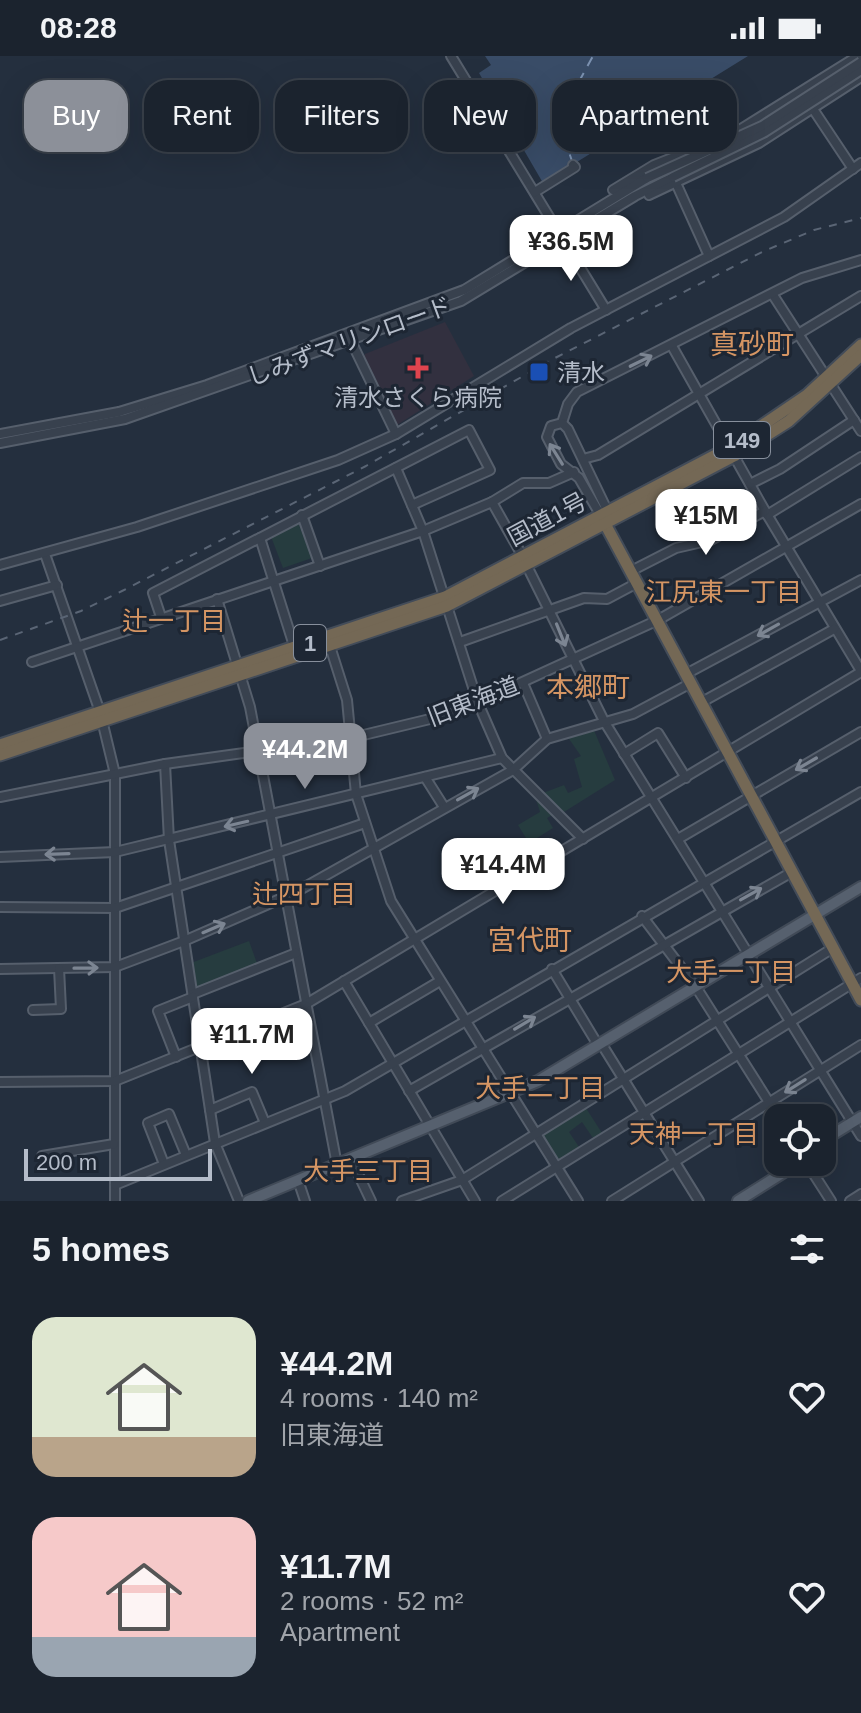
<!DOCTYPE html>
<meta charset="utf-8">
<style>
:root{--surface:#1b232e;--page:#282f3a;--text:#f1f3f6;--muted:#a0a4aa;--line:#39404a;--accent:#8c9099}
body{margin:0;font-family:Helvetica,"Noto Sans JP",sans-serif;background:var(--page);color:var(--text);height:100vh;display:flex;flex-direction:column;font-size:30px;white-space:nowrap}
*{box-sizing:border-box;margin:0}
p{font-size:26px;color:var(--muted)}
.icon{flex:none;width:44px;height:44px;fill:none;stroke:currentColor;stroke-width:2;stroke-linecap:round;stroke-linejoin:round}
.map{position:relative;height:1145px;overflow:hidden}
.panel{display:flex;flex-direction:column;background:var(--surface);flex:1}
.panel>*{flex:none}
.hud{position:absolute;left:24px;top:24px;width:814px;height:72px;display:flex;gap:16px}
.fabs{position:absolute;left:764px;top:1048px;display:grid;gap:16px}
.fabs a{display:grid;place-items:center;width:72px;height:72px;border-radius:16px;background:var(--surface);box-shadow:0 8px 32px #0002,0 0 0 2px var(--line);font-size:40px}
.scale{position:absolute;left:24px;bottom:20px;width:188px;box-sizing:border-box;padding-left:8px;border:4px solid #b4bcc9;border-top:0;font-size:22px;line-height:28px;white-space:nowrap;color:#b4bcc9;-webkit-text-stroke:6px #1d2633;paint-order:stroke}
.price{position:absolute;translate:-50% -68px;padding:0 18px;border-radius:16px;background:#fff;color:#222;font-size:26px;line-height:52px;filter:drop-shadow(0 2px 4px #0008)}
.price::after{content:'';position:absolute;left:50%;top:48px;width:24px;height:18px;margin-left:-12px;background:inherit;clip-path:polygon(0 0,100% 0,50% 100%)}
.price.active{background:var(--accent);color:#fff}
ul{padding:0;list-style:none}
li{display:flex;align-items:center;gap:24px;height:200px;padding:0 32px}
li span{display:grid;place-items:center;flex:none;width:224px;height:160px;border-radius:24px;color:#555}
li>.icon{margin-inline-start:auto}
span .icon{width:96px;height:96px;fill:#fffc;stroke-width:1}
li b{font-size:34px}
h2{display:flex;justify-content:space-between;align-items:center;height:96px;padding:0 32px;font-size:34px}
.pill{padding:0 28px;border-radius:24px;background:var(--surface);box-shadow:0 8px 32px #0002,0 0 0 2px var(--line);font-size:28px;line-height:72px}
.pill.active{background:var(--accent);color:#fff}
.status{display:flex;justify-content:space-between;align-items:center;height:56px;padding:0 40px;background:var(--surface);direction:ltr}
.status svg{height:22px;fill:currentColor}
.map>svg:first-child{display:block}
.medical{fill:#32303f}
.green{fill:#263c3f}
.water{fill:#394c67}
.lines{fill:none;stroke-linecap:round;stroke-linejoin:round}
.ferry{stroke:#7c92b1;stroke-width:2;stroke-dasharray:10 8;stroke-linecap:butt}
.minor-casing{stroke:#565f6c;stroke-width:12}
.major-casing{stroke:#414a57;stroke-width:14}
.highway-casing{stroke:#434c59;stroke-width:15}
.minor{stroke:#38414e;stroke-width:8}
.major{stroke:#56606e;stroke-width:10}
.highway{stroke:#746855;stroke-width:11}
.rail{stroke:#5a6575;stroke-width:2;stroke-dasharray:8 8;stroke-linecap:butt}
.minor-bridge-casing{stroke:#565f6c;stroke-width:12;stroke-linecap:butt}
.minor-bridge{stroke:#38414e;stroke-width:8}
.oneway{stroke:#7c8592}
.health-dot{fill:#e0444e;stroke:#1d2633;stroke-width:3}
.transit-dot{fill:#1a4fb4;stroke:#1d2633;stroke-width:3}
.labels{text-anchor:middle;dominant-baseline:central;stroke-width:6;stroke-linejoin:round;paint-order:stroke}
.shield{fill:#1d2633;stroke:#878f9c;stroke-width:2}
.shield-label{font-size:22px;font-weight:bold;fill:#b4bcc9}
.street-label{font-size:24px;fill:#b4bcc9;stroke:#1d2633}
.poi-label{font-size:24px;fill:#b4bcc9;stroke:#1d2633;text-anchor:start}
.neighbourhood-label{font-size:26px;fill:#d59563;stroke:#1d2633}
.quarter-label{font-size:28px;fill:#d59563;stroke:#1d2633}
</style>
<div class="status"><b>08:28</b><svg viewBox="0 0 49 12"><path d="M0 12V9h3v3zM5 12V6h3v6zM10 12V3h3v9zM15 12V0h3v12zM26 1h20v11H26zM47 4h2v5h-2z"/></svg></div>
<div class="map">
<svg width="861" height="1145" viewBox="0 0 861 1145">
<rect width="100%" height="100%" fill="#242f3e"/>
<path class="medical" d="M445,266l29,54 -77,49 -5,-2 -29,-63 2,-6z"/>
<g class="green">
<path d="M297,464l15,38 -29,10 -13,-34z"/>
<path d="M593,672l22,52 -51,32 -21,-19 21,-8 4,8 14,-6 -8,-28 7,-3 -14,-20z"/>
<path d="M535,740l19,18 -7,4 6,10 -24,15 -11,-18 22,-13z"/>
<path d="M249,885l9,25 -62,25 -5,-28z"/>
<path d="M584,1049l18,28 -9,5 -11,-16 -13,10 10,15 -22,14 -17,-27z"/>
</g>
<path class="water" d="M485,0h263l-205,127 -64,-110 12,-8z"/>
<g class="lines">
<path class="ferry" d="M573,108l-15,-44 35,-64"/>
<g class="minor-casing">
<g id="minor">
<path d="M451,0l155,254"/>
<path d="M811,50l42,63"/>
<path d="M676,127l33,73"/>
<path d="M613,134l41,-25 79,-31 125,-78"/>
<path d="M535,136l40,-25 -2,-2"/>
<path d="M649,139l110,-52 102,-66"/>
<path d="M773,239l88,136"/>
<path d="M351,285l45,93"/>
<path d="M672,290l93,165 96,160"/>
<path d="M562,367l6,-19 9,-12 225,-114 59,-18"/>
<path d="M0,378l119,-22 88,-27 257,-95 183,-112"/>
<path d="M0,387l125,-24 336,-118 174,-105 38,-19"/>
<path d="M583,403l15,-4 263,-159"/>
<path d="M396,412l27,63 55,172 24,55 81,81"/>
<path d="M750,428l30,-15 74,-49"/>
<path d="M492,446l31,55"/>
<path d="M302,459l18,51"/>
<path d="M767,459l94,-58"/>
<path d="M601,460l-22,-38 -18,-14 -14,-27 4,-11 11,-3 6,6 40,83"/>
<path d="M260,482l35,111"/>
<path d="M45,498l55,158 15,62v427"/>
<path d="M0,509l137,-38 201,-67 58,-26 175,-106 213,-111 77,-54"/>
<path d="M527,510l77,155 257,415"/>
<path d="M631,515l45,-23 35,-8 54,-29"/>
<path d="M217,543l33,108 87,458"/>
<path d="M0,545l57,-16"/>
<path d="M161,561l-8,-24 316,-163 21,40 -78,35"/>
<path d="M328,584l19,60 9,94 35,107 187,300"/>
<path d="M460,586l124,-44 23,1 30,-16"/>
<path d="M32,606l391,-131 69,-29 31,-19h26l25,-11"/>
<path d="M686,618l175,-94"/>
<path d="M523,627l24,56"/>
<path d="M702,646l132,-73"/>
<path d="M624,698l34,-21 28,45"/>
<path d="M165,708l4,76 41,270 5,33 24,58"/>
<path d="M425,721l19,30"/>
<path d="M0,741l165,-33 186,-26 104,-25 203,-93 203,-116"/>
<path d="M678,783l183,-107"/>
<path d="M0,801l115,-5 387,-94"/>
<path d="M0,851l115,1 250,-85"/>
<path d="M642,860l54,71 83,131"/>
<path d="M0,913l115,-2 69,-26 112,-49 217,-122 34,-31 86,-25 58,-31"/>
<path d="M552,913l46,76"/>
<path d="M344,925l131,220"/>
<path d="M193,938l103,-41"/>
<path d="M33,954l28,-1 -2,-41"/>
<path d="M369,967l71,-42"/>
<path d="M601,987l98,158"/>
<path d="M176,1001l-18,-46 35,-14"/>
<path d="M0,1026l115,-1 191,-77 555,-332"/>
<path d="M409,1035l383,-219"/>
<path d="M210,1054l42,-18 13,31"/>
<path d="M42,1100l72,-12"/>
<path d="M351,1103l20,42"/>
<path d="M806,1106l25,39"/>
<path d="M164,1108l-16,-41 21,-9 17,41"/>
<path d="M298,1124l7,21"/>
<path d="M115,1129l230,-94 516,-299"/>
<path d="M402,1145l60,-21 371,-232"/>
<path d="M502,1145l359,-223"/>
<path d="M612,1145l249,-156"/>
<path d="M850,1145l11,-7"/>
</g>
</g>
<g class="major-casing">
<g id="major">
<path d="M822,1085l39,-24"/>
<path d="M248,1145l290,-120 323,-194"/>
<path d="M738,1145l62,-39"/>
</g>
</g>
<g class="highway-casing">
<g id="highway">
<path d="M603,464l258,480"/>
<path d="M0,689l445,-148 284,-149 78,-53 54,-50"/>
<path d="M0,699l447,-149 287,-150 55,-35 72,-66"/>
</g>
</g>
<use href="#minor" class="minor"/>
<use href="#major" class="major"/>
<use href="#highway" class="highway"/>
<path class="rail" d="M0,584l81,-29 41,-20 244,-125 187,-107 209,-107 52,-22 47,-12"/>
<g class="minor-bridge-casing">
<g id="minor-bridge">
<path d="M673,121l92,-45 96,-62"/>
<path d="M647,122l115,-52 99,-64"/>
</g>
</g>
<use href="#minor-bridge" class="minor-bridge"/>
</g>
<defs><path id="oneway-shaft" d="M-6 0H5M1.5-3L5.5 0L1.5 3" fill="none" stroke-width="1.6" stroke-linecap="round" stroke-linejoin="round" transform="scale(2)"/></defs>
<g class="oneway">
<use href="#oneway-shaft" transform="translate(641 305) rotate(-26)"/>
<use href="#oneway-shaft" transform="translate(556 398) rotate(-122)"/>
<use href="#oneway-shaft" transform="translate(768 574) rotate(151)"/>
<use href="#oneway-shaft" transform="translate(561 579) rotate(68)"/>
<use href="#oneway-shaft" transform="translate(806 708) rotate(150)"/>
<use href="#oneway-shaft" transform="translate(468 738) rotate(-29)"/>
<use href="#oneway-shaft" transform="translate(236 768) rotate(167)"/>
<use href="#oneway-shaft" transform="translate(57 798) rotate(178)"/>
<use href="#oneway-shaft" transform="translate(751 838) rotate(-29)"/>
<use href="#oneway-shaft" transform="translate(214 872) rotate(-23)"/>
<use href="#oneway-shaft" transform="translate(86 912) rotate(-1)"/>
<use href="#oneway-shaft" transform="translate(525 967) rotate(-31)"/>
<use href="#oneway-shaft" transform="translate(795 1030) rotate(148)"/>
</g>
<path class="health-dot" d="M414 300h8v8h8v8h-8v8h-8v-8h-8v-8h8z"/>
<rect class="transit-dot" x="529" y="306" width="20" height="20" rx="4"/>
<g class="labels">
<g class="shield">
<rect x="714" y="366" width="56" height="36" rx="6"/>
<rect x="294" y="569" width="32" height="36" rx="6"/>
</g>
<g class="shield-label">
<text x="742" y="384">149</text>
<text x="310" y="587">1</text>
</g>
<g class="street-label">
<text transform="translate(349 285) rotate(-20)">しみずマリンロード</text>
<text transform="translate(547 463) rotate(-28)">国道1号</text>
<text transform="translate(473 645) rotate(-21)">旧東海道</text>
</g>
<g class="poi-label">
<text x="557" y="316">清水</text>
<text x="418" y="341" text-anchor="middle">清水さくら病院</text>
</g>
<g class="neighbourhood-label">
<text x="724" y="536">江尻東一丁目</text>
<text x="174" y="565">辻一丁目</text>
<text x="304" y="838">辻四丁目</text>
<text x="731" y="916">大手一丁目</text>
<text x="540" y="1032">大手二丁目</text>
<text x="694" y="1078">天神一丁目</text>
<text x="368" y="1115">大手三丁目</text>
</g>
<g class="quarter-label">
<text x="752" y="288">真砂町</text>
<text x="588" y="631">本郷町</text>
<text x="530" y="884">宮代町</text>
</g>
</g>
</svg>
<div class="fabs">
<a><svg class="icon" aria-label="locate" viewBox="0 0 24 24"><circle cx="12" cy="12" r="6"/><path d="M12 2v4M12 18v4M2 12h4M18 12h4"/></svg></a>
</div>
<div class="scale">200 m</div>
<b class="price" style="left:571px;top:227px">¥36.5M</b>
<b class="price" style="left:706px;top:501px">¥15M</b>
<b class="price active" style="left:305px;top:735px">¥44.2M</b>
<b class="price" style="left:503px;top:850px">¥14.4M</b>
<b class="price" style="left:252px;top:1020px">¥11.7M</b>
<div class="hud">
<a class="pill active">Buy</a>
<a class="pill">Rent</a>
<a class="pill">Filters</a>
<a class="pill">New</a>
<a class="pill">Apartment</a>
</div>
</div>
<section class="panel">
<h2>5 homes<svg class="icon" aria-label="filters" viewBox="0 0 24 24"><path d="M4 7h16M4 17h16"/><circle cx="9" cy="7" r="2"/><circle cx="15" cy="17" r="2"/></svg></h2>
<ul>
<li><span style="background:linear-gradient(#dfe7d0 75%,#b9a48a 0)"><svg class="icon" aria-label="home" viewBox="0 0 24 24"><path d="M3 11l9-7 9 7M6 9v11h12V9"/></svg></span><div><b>¥44.2M</b><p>4 rooms · 140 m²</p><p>旧東海道</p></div><svg class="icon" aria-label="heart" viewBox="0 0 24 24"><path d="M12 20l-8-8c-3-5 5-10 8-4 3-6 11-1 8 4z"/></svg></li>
<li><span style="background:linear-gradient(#f6c9c9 75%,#9aa5b1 0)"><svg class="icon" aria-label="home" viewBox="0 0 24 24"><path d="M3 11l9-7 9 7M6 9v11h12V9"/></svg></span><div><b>¥11.7M</b><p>2 rooms · 52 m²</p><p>Apartment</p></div><svg class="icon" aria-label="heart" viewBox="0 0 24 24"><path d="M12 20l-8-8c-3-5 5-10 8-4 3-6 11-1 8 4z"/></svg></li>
</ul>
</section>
